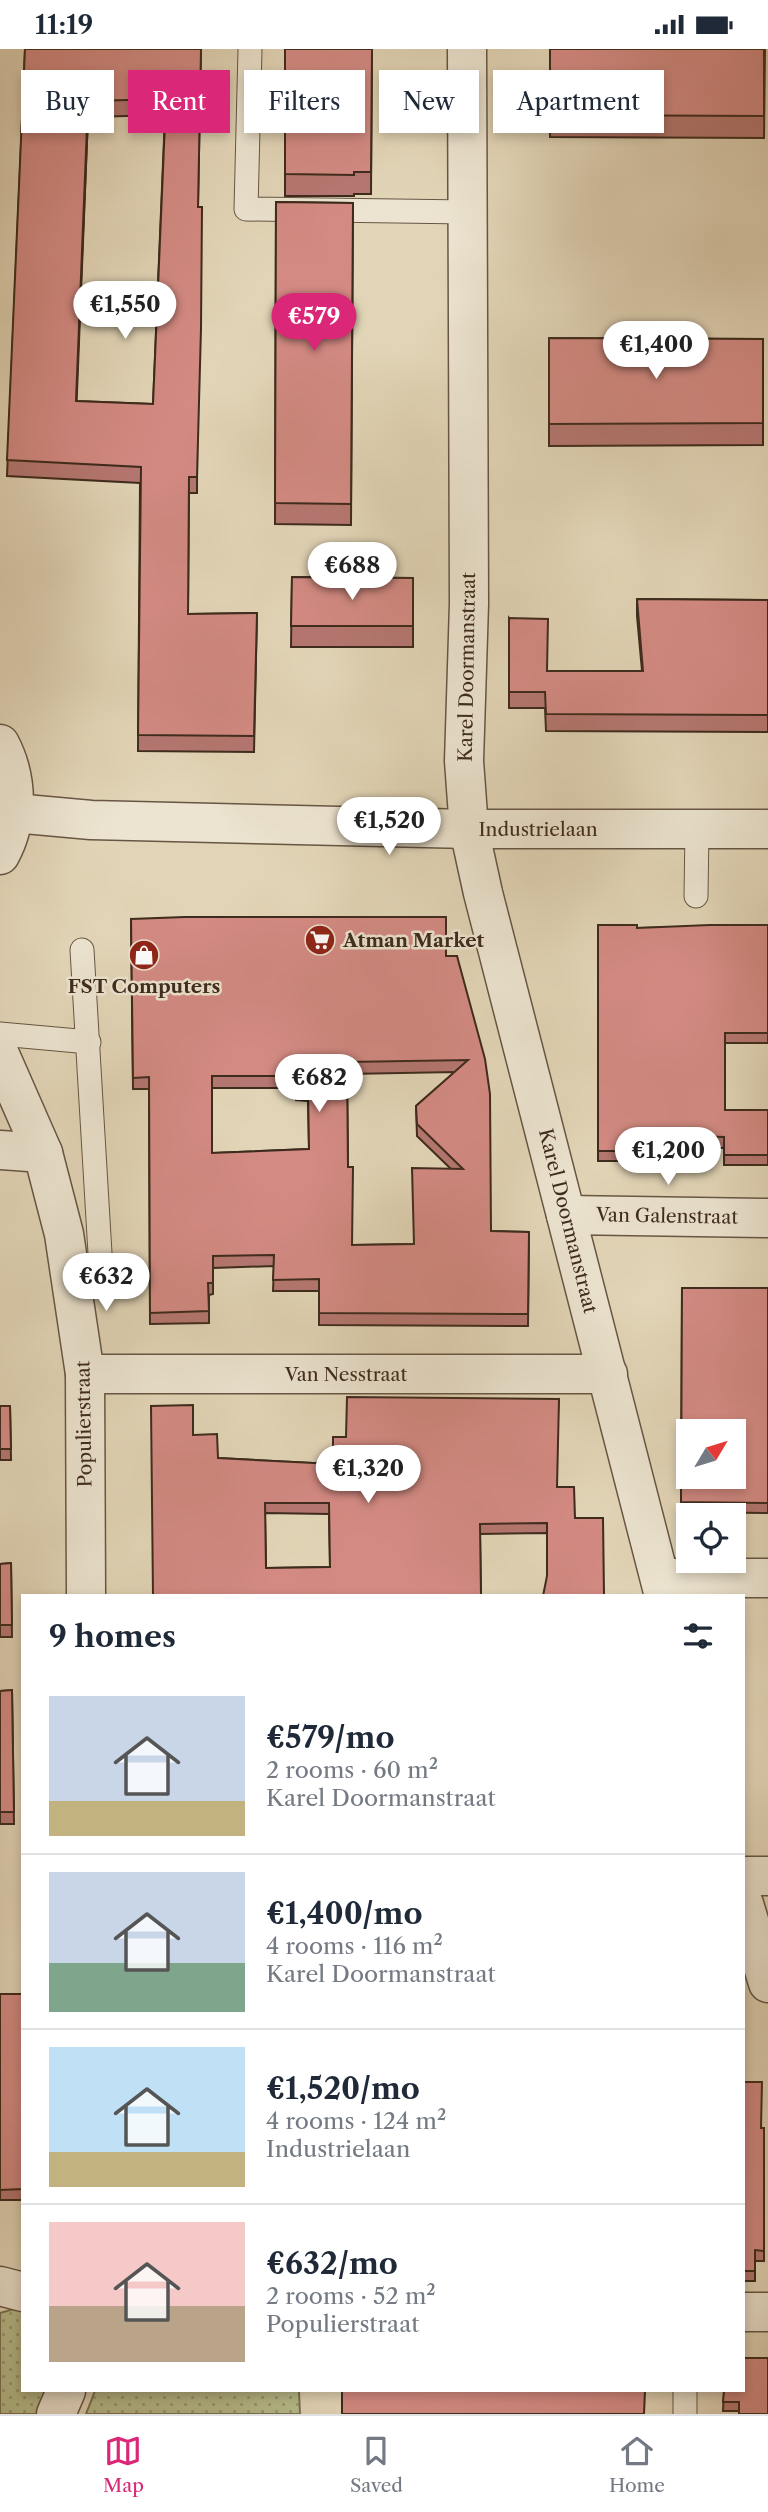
<!DOCTYPE html>
<meta charset="utf-8">
<style>
:root{--surface:#fff;--page:#f2f2f3;--text:#1f2937;--muted:#747a83;--line:#e0e1e3;--accent:#db2777}
body{margin:0;font-family:"Libre Caslon Text",serif;background:var(--page);color:var(--text);height:100vh;display:flex;flex-direction:column;font-size:26px;white-space:nowrap}
*{box-sizing:border-box;margin:0}
p{font-size:23px;color:var(--muted)}
.icon{flex:none;width:38px;height:38px;fill:none;stroke:currentColor;stroke-width:2;stroke-linecap:round;stroke-linejoin:round}
.map{position:relative;flex:1;overflow:hidden}
.details{position:absolute;left:21px;top:1545px;width:724px;height:798px;display:flex;flex-direction:column;background:var(--surface);border-radius:0px;box-shadow:0 4px 10px #0003}
.details>*{flex:none}
.guide{position:absolute;left:21px;top:21px;width:726px;height:63px;display:flex;gap:14px}
.needle{width:46px;rotate:52deg}
.fabs{position:absolute;left:676px;top:1370px;display:grid;gap:14px}
.fabs a{display:grid;place-items:center;width:70px;height:70px;border-radius:0px;background:var(--surface);box-shadow:0 4px 10px #0003;font-size:35px}
.price{position:absolute;translate:-50% -60px;padding:0 16px;border-radius:24px;background:#fff;color:#222;font-size:23px;line-height:46px;filter:drop-shadow(0 2px 4px #0008)}
.price::after{content:'';position:absolute;left:50%;top:42px;width:21px;height:16px;margin-left:-10px;background:inherit;clip-path:polygon(0 0,100% 0,50% 100%)}
.price.active{background:var(--accent);color:#fff}
ul{padding:0;list-style:none}
li{display:flex;align-items:center;gap:21px;height:175px;padding:0 28px}
li+li{border-top:2px solid var(--line)}
li span{display:grid;place-items:center;flex:none;width:196px;height:140px;border-radius:0px;color:#555}
li>.icon{margin-inline-start:auto}
span .icon{width:84px;height:84px;fill:#fffc;stroke-width:1}
li b{font-size:30px}
h2{display:flex;justify-content:space-between;align-items:center;height:84px;padding:0 28px;font-size:30px}
.pill{padding:0 24px;border-radius:0px;background:var(--surface);box-shadow:0 4px 10px #0003;font-size:24px;line-height:63px}
.pill.active{background:var(--accent);color:#fff}
.status{display:flex;justify-content:space-between;align-items:center;height:49px;padding:0 35px;background:var(--surface);direction:ltr}
.status svg{height:19px;fill:currentColor}
.tab-bar{display:flex;justify-content:space-around;align-items:center;height:98px;border-top:2px solid var(--line);background:var(--surface);font-size:19px;color:var(--muted)}
.tab-bar a{display:grid;justify-items:center;gap:4px}
.tab-bar .active{color:var(--accent)}
.map>svg:first-child{display:block}
.green{fill:url(#green-dots);stroke:#7a7454;stroke-width:2}
.lines{fill:none;stroke-linecap:round;stroke-linejoin:round}
.lane-casing{stroke:#675644;stroke-width:25}
.street-casing{stroke:#675644;stroke-width:41}
.lane{stroke:#ece4d0;stroke-width:23}
.street{stroke:#ece4d0;stroke-width:38}
.wall{fill:#b57771;stroke:#3e2b1d;stroke-width:2;fill-rule:evenodd}
.shaded-wall{fill:#94615c;stroke:#3e2b1d;stroke-width:2}
.building{fill:#d38a83;stroke:#3e2b1d;stroke-width:2;fill-rule:evenodd}
.labels{text-anchor:middle;dominant-baseline:central;stroke-width:5;stroke-linejoin:round;paint-order:stroke}
.street-label{font-size:19px;fill:#3e2b1d;stroke:#ece4d0}
.poi-label{font-size:19px;font-weight:bold;fill:#3e2b1d;stroke:#ece4d0;text-anchor:start}
</style>
<div class="status"><b>11:19</b><svg viewBox="0 0 49 12"><path d="M0 12V9h3v3zM5 12V6h3v6zM10 12V3h3v9zM15 12V0h3v12zM26 1h20v11H26zM47 4h2v5h-2z"/></svg></div>
<div class="map">
<svg width="768" height="2365" viewBox="0 0 768 2365">
<defs>
<pattern id="green-dots" width="8" height="8" patternUnits="userSpaceOnUse" patternTransform="scale(1.75)"><rect width="8" height="8" fill="#b7bc8c"/><path d="M2 2h.1M6 6h.1" fill="none" stroke="#969972" stroke-width="1.8" stroke-linecap="round"/></pattern>
</defs>
<rect width="100%" height="100%" fill="#e2d5b7"/>
<filter id="stains"><feTurbulence type="fractalNoise" baseFrequency=".00286" numOctaves="4"/><feColorMatrix values="0 0 0 0 .2 0 0 0 0 .09 0 0 0 0 .02 0 0 0 .5 -.17"/></filter>
<radialGradient id="worn" r=".72"><stop offset=".6" stop-color="#630" stop-opacity="0"/><stop offset="1" stop-color="#630" stop-opacity=".3"/></radialGradient>
<g class="green">
<path d="M17,2259l6,2v81h26l-10,23h-39v-101z"/>
<path d="M95,2342h204l1,23h-214z"/>
</g>
<g class="lines">
<g class="lane-casing">
<g id="lane">
<path d="M250,0l-4,160 221,3"/>
<path d="M696,847l1,-67"/>
<path d="M0,985l89,8"/>
<path d="M70,1222l31,-1 -19,-320"/>
<path d="M685,2342v23"/>
</g>
</g>
<g class="street-casing">
<g id="street">
<path d="M467,0l2,555 -5,157 5,68 14,64 181,703"/>
<path d="M0,695c18,34 19,77 0,111"/>
<path d="M14,764l77,7 378,9h299"/>
<path d="M0,1006l43,98 21,81 21,140 1,222"/>
<path d="M0,1101l43,3"/>
<path d="M566,1166l202,3"/>
<path d="M85,1325h523"/>
<path d="M660,1529h108"/>
<path d="M744,1827h24"/>
<path d="M744,1855l24,79"/>
<path d="M0,2237l23,6"/>
<path d="M744,2263h24"/>
<path d="M56,2365l10,-23"/>
</g>
</g>
<use href="#lane" class="lane"/>
<use href="#street" class="street"/>
</g>
<g class="wall">
<path d="M25,0h176l-3,158 -1,286h-8l-1,121 69,-1 -3,139 -116,-1 2,-268 -133,-7zM165,66l-12,289 -77,-3 12,-284z"/>
<path d="M285,0h87l-1,145h-17v2h-69z"/>
<path d="M550,0h215l-1,89 -214,-1z"/>
<path d="M276,153l77,1 -2,322 -76,-1z"/>
<path d="M549,289l214,1v106l-214,1z"/>
<path d="M292,528l121,1v69h-122z"/>
<path d="M637,550l131,1v132l-222,-1 -1,-23h-36v-90l38,53h95l-5,-55z"/>
<path d="M131,870l315,37h11l34,275 38,1 -1,94 -209,-1v-34h-46l1,-25 -61,2v26l-4,1v28l-59,1 -1,-235h-16zM455,1023l-39,34 1,30 34,33 -37,75 -62,1 -4,-78 -1,-93zM212,1039h84v12l12,1 1,48 -97,4z"/>
<path d="M598,876l39,3 131,-3v118h-43v67h43v55h-44v-17l-88,-3v16h-38z"/>
<path d="M682,1239h86v225l-87,-1z"/>
<path d="M559,1350l-12,177v-43l-67,1 1,62h-328l40,-161 25,23 115,6 13,-27zM265,1464l64,1 1,53 -64,1z"/>
<path d="M0,1357h10l1,54h-11z"/>
<path d="M11,1514l1,74h-12v-73z"/>
<path d="M12,1641l2,134h-14v-133z"/>
<rect x="0" y="1945" width="23" height="206"/>
<path d="M744,2033l17,46h3v133h-9v20h-11z"/>
<path d="M768,2309l-29,53h-16l1,-20z"/>
</g>
<path class="shaded-wall" d="M88,52v16l-12,300v-16z"/>
<g class="building">
<path d="M25,0h176l-3,158h4l-1,121 -4,149h-8l-1,137 69,-1 -3,123 -116,-1 3,-268 -134,-7zM166,50l-13,305 -77,-3 12,-300z"/>
<path d="M285,0h87l-1,123h-17v3l-69,-1z"/>
<path d="M550,0h214v67l-214,-1z"/>
<path d="M276,153l77,1 -2,301 -76,-1z"/>
<path d="M549,289l214,1v84l-214,1z"/>
<path d="M292,528l121,1v48h-122z"/>
<path d="M637,550l131,1v115l-222,-1 -1,-22h-36v-74l39,1 -1,52h96z"/>
<path d="M185,868h261v39h11l28,103 5,35 1,137 38,1 -1,82 -209,-1v-34l-46,1 1,-25 -61,1v27h-5l1,28 -59,2 -1,-236 -16,1 -2,-159zM468,1011l-52,46 1,18 46,45 -51,-1 2,76 -62,1 1,-78h-5l-1,-105zM212,1027h84v13h12l1,60 -97,4z"/>
<path d="M598,876h39v3l73,-3h58v108h-43v77h43v45h-44v-18l-88,-3v17h-38z"/>
<path d="M682,1239h86v215l-87,-1zM688,1382h45v46h-45z"/>
<path d="M347,1348l212,2 -2,88h17l1,31h28l1,78h-61l4,-20v-53l-67,1 1,72h-328l-2,-190 42,-1v30l24,-1 1,24 115,6v-27h13zM265,1454h64l1,64 -64,1z"/>
<path d="M0,1357h10l1,43h-11z"/>
<path d="M11,1514l1,62h-12v-61z"/>
<path d="M12,1641l2,122h-14v-121z"/>
<path d="M0,1945h23v195l-23,1z"/>
<path d="M744,2033h18l-1,46h3v123l-9,-1v21h-11z"/>
<path d="M744,2309h24v56h-29v-12h-16l1,-11h20z"/>
<path d="M342,2342h303l-1,23h-302z"/>
</g>
<defs>
<g id="supermarket-disc" transform="scale(1.575)"><circle r="9.5" fill="#8f2418" stroke="#ece4d0"/><path d="M-6-5.5h2.5l.6 2H6L4.5 2H-2.5L-4.4-4H-6ZM-1.5 3.2a1.3 1.3 0 1 0 .1 0ZM3 3.2a1.3 1.3 0 1 0 .1 0Z" fill="#fff"/></g>
<g id="shop-disc" transform="scale(1.575)"><circle r="9.5" fill="#8f2418" stroke="#ece4d0"/><path d="M-5-2.5h2.3a2.7 3.5 0 0 1 5.4 0H5L5.5 6h-11ZM-1.5-2.5h3a1.5 2.3 0 0 0-3 0Z" fill="#fff"/></g>
</defs>
<g fill-rule="evenodd">
<use href="#supermarket-disc" x="320" y="891"/>
<use href="#shop-disc" x="144" y="906"/>
</g>
<g class="labels">
<g class="street-label">
<text transform="translate(467 618) rotate(-89)">Karel Doormanstraat</text>
<text x="538" y="780">Industrielaan</text>
<text transform="translate(667 1167) rotate(1)">Van Galenstraat</text>
<text transform="translate(568 1172) rotate(76)">Karel Doormanstraat</text>
<text x="346" y="1325">Van Nesstraat</text>
<text transform="translate(84 1375) rotate(-91)">Populierstraat</text>
</g>
<g class="poi-label">
<text x="343" y="891">Atman Market</text>
<text x="144" y="937" text-anchor="middle">FST Computers</text>
</g>
</g>
<rect width="100%" height="100%" filter="url(#stains)"/>
<rect width="100%" height="100%" fill="url(#worn)"/>
</svg>
<div class="fabs">
<a><svg class="needle" viewBox="-14 -14 28 28"><path d="M0-13l5 13h-10z" fill="#e53935"/><path d="M0 13l5-13h-10z" fill="#747a83"/></svg></a>
<a><svg class="icon" aria-label="locate" viewBox="0 0 24 24"><circle cx="12" cy="12" r="6"/><path d="M12 2v4M12 18v4M2 12h4M18 12h4"/></svg></a>
</div>
<b class="price" style="left:125px;top:292px">€1,550</b>
<b class="price active" style="left:314px;top:304px">€579</b>
<b class="price" style="left:656px;top:332px">€1,400</b>
<b class="price" style="left:352px;top:553px">€688</b>
<b class="price" style="left:389px;top:808px">€1,520</b>
<b class="price" style="left:319px;top:1065px">€682</b>
<b class="price" style="left:668px;top:1138px">€1,200</b>
<b class="price" style="left:106px;top:1264px">€632</b>
<b class="price" style="left:368px;top:1456px">€1,320</b>
<div class="guide">
<a class="pill">Buy</a>
<a class="pill active">Rent</a>
<a class="pill">Filters</a>
<a class="pill">New</a>
<a class="pill">Apartment</a>
</div>
<section class="details">
<h2>9 homes<svg class="icon" aria-label="filters" viewBox="0 0 24 24"><path d="M4 7h16M4 17h16"/><circle cx="9" cy="7" r="2"/><circle cx="15" cy="17" r="2"/></svg></h2>
<ul>
<li><span style="background:linear-gradient(#c9d6e8 75%,#c2b280 0)"><svg class="icon" aria-label="home" viewBox="0 0 24 24"><path d="M3 11l9-7 9 7M6 9v11h12V9"/></svg></span><div><b>€579/mo</b><p>2 rooms · 60 m²</p><p>Karel Doormanstraat</p></div></li>
<li><span style="background:linear-gradient(#c9d6e8 65%,#7fa58c 0)"><svg class="icon" aria-label="home" viewBox="0 0 24 24"><path d="M3 11l9-7 9 7M6 9v11h12V9"/></svg></span><div><b>€1,400/mo</b><p>4 rooms · 116 m²</p><p>Karel Doormanstraat</p></div></li>
<li><span style="background:linear-gradient(#bfe0f5 75%,#c2b280 0)"><svg class="icon" aria-label="home" viewBox="0 0 24 24"><path d="M3 11l9-7 9 7M6 9v11h12V9"/></svg></span><div><b>€1,520/mo</b><p>4 rooms · 124 m²</p><p>Industrielaan</p></div></li>
<li><span style="background:linear-gradient(#f6c9c9 60%,#b9a48a 0)"><svg class="icon" aria-label="home" viewBox="0 0 24 24"><path d="M3 11l9-7 9 7M6 9v11h12V9"/></svg></span><div><b>€632/mo</b><p>2 rooms · 52 m²</p><p>Populierstraat</p></div></li>
</ul>
</section>
</div>
<nav class="tab-bar">
<a class="active"><svg class="icon" aria-label="map" viewBox="0 0 24 24"><path d="M3 6l6-2 6 2 6-2v14l-6 2-6-2-6 2zM9 4v14M15 6v14"/></svg>Map</a>
<a><svg class="icon" aria-label="saved" viewBox="0 0 24 24"><path d="M7 4h10v16l-5-4-5 4z"/></svg>Saved</a>
<a><svg class="icon" aria-label="home" viewBox="0 0 24 24"><path d="M3 11l9-7 9 7M6 9v11h12V9"/></svg>Home</a>
</nav>
